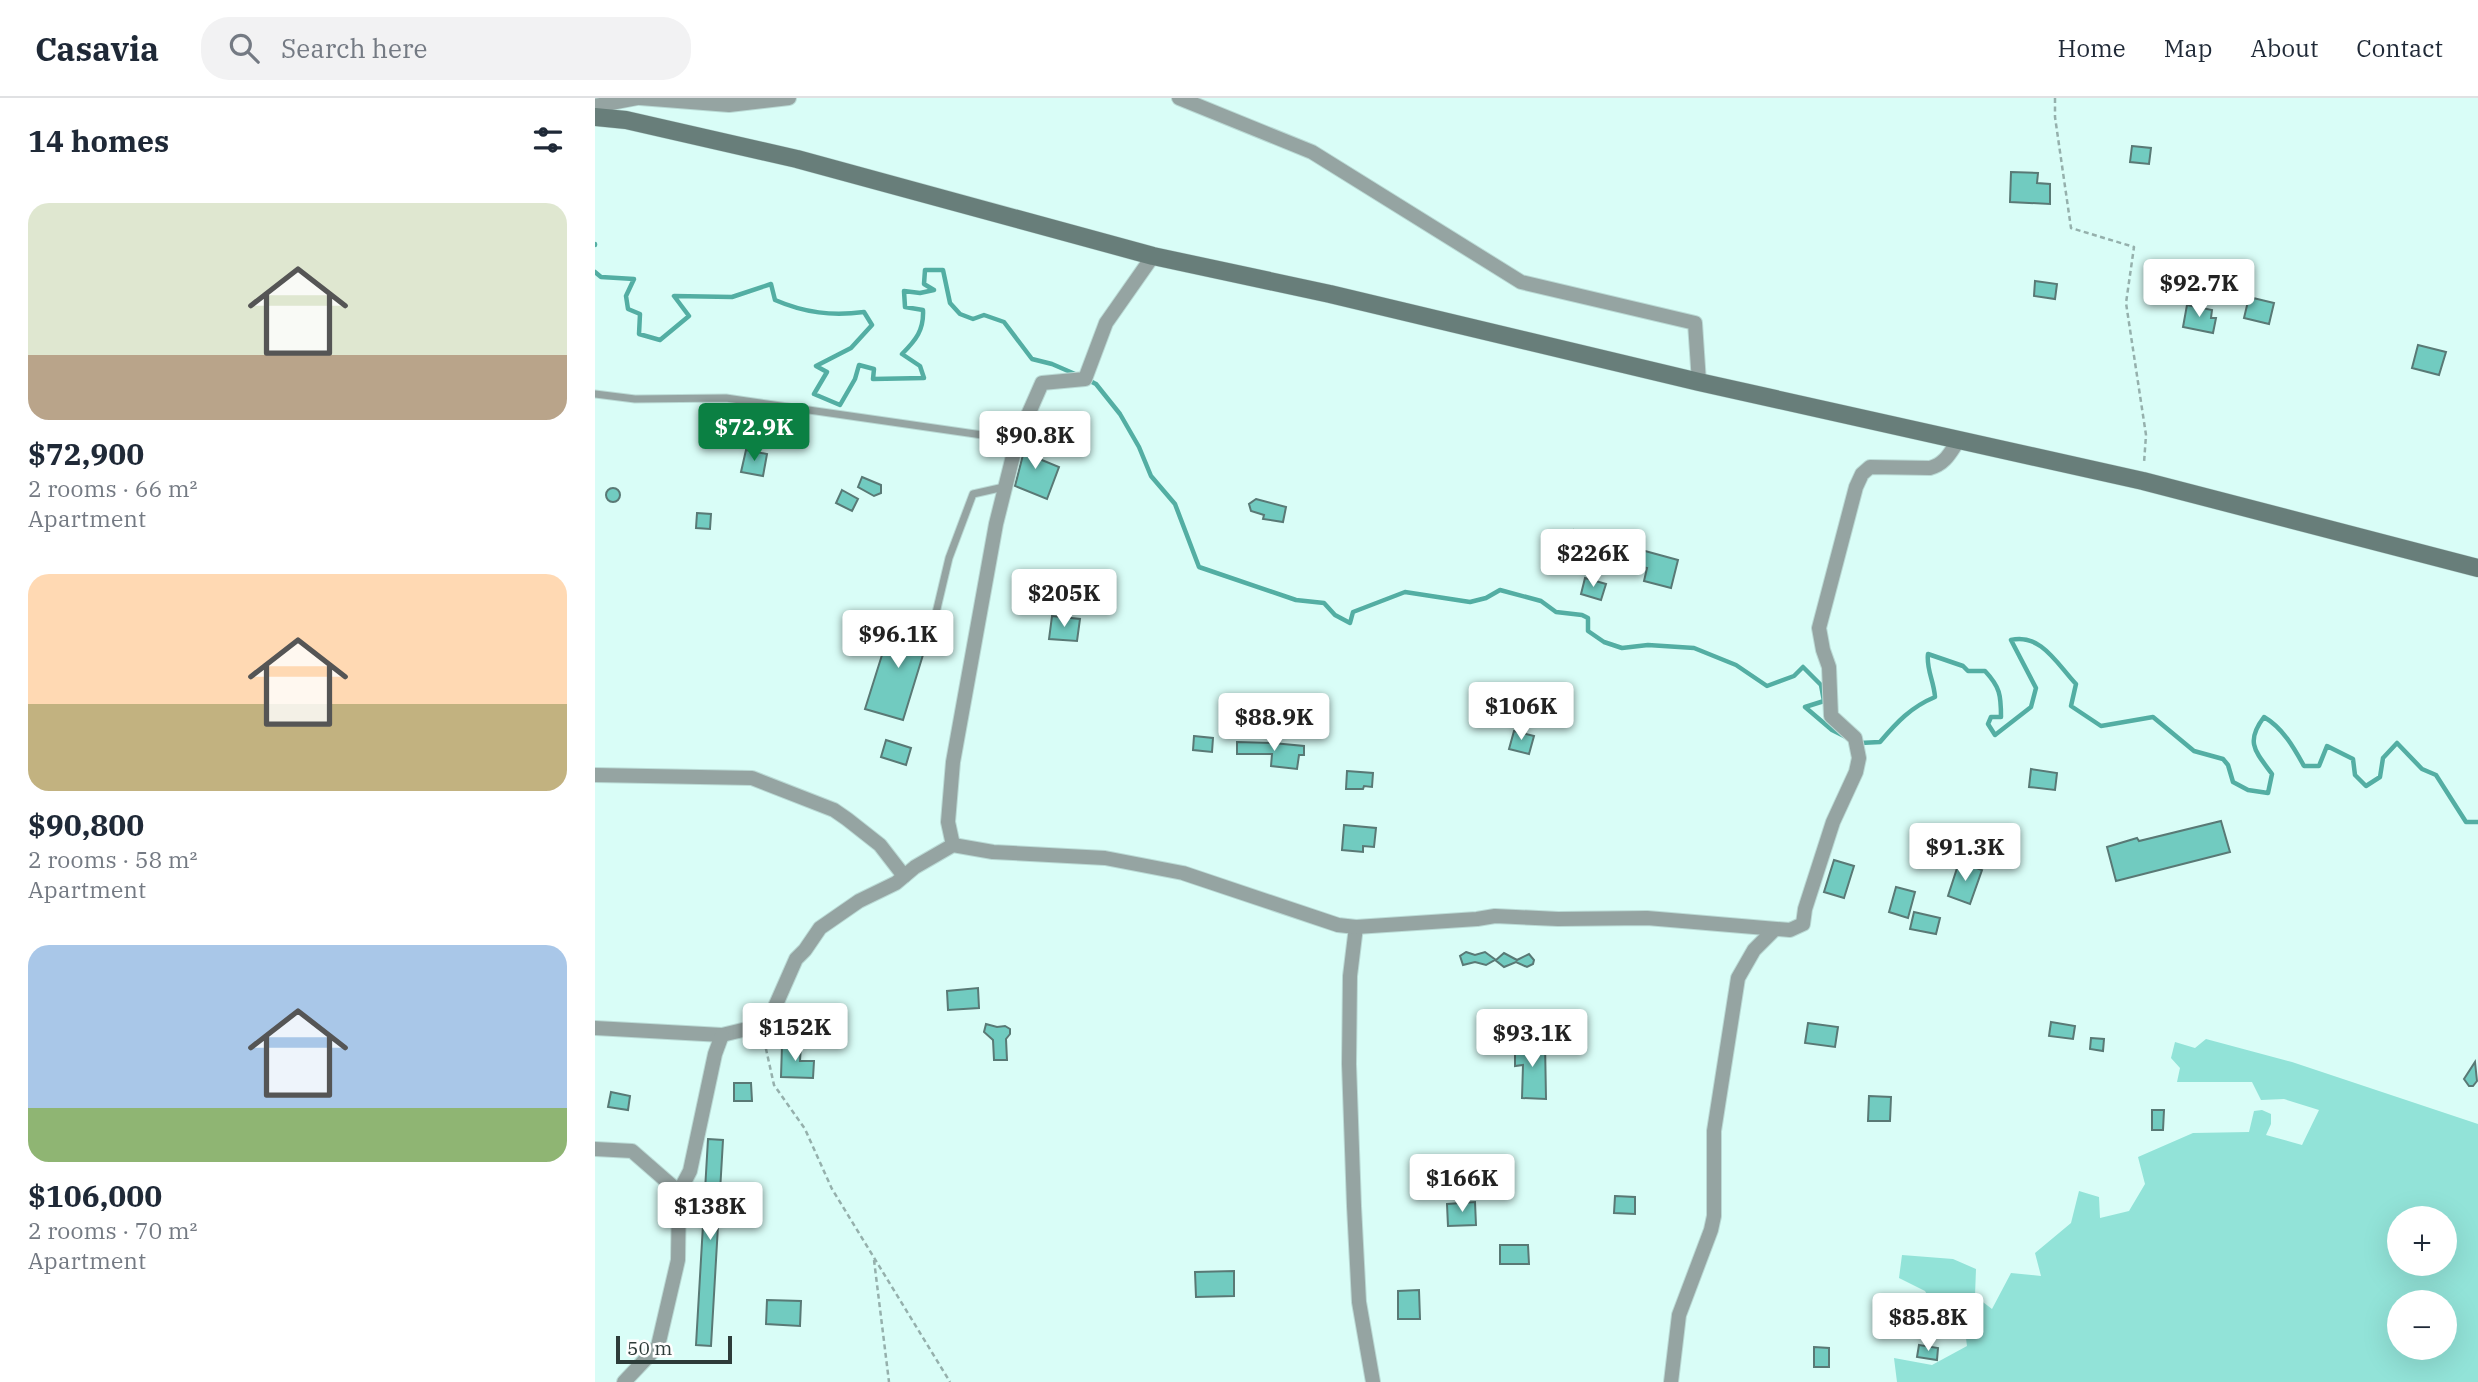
<!DOCTYPE html>
<meta charset="utf-8">
<style>
:root{--surface:#fff;--page:#f2f2f3;--text:#1f2937;--muted:#747a83;--line:#e0e1e3;--accent:#0b8043}
body{margin:0;font-family:"IBM Plex Serif",serif;background:var(--page);color:var(--text);height:100vh;display:flex;flex-direction:column;font-size:26px;white-space:nowrap}
*{box-sizing:border-box;margin:0}
p{font-size:23px;color:var(--muted)}
.icon{flex:none;width:38px;height:38px;fill:none;stroke:currentColor;stroke-width:2;stroke-linecap:round;stroke-linejoin:round}
.map{position:relative;flex:1;overflow:hidden}
.drawer{display:flex;flex-direction:column;background:var(--surface);width:595px}
.drawer>*{flex:none}
.tools{position:absolute;left:1792px;top:1108px;display:grid;gap:14px}
.tools a{display:grid;place-items:center;width:70px;height:70px;border-radius:50%;background:var(--surface);box-shadow:0 7px 28px #0002;font-size:35px}
.scale{position:absolute;left:21px;bottom:18px;width:116px;box-sizing:border-box;padding-left:7px;border:4px solid #2d3b39;border-top:0;font-size:19px;line-height:24px;white-space:nowrap;color:#2d3b39;-webkit-text-stroke:5px #fff;paint-order:stroke}
.price{position:absolute;translate:-50% -60px;padding:0 16px;border-radius:7px;background:#fff;color:#222;font-size:23px;line-height:46px;filter:drop-shadow(0 2px 4px #0008)}
.price::after{content:'';position:absolute;left:50%;top:42px;width:21px;height:16px;margin-left:-10px;background:inherit;clip-path:polygon(0 0,100% 0,50% 100%)}
.price.selected{background:var(--accent);color:#fff}
ul{padding:0;list-style:none}
li{display:grid;align-content:center;gap:14px;height:371px;padding:0 28px}
li span{display:grid;place-items:center;height:217px;border-radius:21px;color:#555}
li>.icon{margin-inline-start:auto}
span .icon{width:126px;height:126px;fill:#fffc;stroke-width:1}
li b{font-size:30px}
h2{display:flex;justify-content:space-between;align-items:center;height:84px;padding:0 28px;font-size:30px}
header{display:flex;align-items:center;gap:42px;box-sizing:border-box;height:98px;padding:0 35px;background:var(--surface);border-bottom:2px solid var(--line)}
header strong{font-size:33px}
nav{display:flex;gap:38px;margin-inline-start:auto;font-size:24px}
.search{width:490px;height:63px;background:var(--page);display:flex;align-items:center;gap:18px;box-sizing:border-box;padding:0 24px;border-radius:28px;color:var(--muted);font-size:26px}
main{display:flex;flex:1;min-height:0}
.map>svg:first-child{display:block}
.green{fill:#92e3d8;fill-rule:evenodd}
.lines{fill:none;stroke-linecap:round;stroke-linejoin:round}
.stream{stroke:#53aea3;stroke-width:4.5}
.building{fill:#71cbc0;stroke:#597975;stroke-width:2}
.lane-casing{stroke:#badad5;stroke-width:9}
.street-casing{stroke:#badad5;stroke-width:16}
.secondary-casing{stroke:#badad5;stroke-width:19}
.path{stroke:#95b0ac;stroke-width:2.5;stroke-dasharray:5 3.5;stroke-linecap:butt}
.lane{stroke:#95a4a2;stroke-width:7}
.street{stroke:#95a4a2;stroke-width:14}
.secondary{stroke:#687e7a;stroke-width:18}
</style>
<header>
<strong>Casavia</strong>
<div class="search"><svg class="icon" aria-label="search" viewBox="0 0 24 24"><circle cx="10" cy="10" r="6"/><path d="M15 15l6 6"/></svg>Search here</div>
<nav><a>Home</a><a>Map</a><a>About</a><a>Contact</a></nav>
</header>
<main>
<section class="drawer">
<h2>14 homes<svg class="icon" aria-label="filters" viewBox="0 0 24 24"><path d="M4 7h16M4 17h16"/><circle cx="9" cy="7" r="2"/><circle cx="15" cy="17" r="2"/></svg></h2>
<ul>
<li><span style="background:linear-gradient(#dfe7d0 70%,#b9a48a 0)"><svg class="icon" aria-label="home" viewBox="0 0 24 24"><path d="M3 11l9-7 9 7M6 9v11h12V9"/></svg></span><div><b>$72,900</b><p>2 rooms · 66 m²</p><p>Apartment</p></div></li>
<li><span style="background:linear-gradient(#ffd9b3 60%,#c2b280 0)"><svg class="icon" aria-label="home" viewBox="0 0 24 24"><path d="M3 11l9-7 9 7M6 9v11h12V9"/></svg></span><div><b>$90,800</b><p>2 rooms · 58 m²</p><p>Apartment</p></div></li>
<li><span style="background:linear-gradient(#a9c7e8 75%,#8fb573 0)"><svg class="icon" aria-label="home" viewBox="0 0 24 24"><path d="M3 11l9-7 9 7M6 9v11h12V9"/></svg></span><div><b>$106,000</b><p>2 rooms · 70 m²</p><p>Apartment</p></div></li>
</ul>
</section>
<div class="map">
<svg width="1883" height="1284" viewBox="0 0 1883 1284">
<rect width="100%" height="100%" fill="#d9fdf7"/>
<path class="green" d="M1611,941l86,23 186,62v258h-581l-3,-24 38,7 35,-19 -4,-31 -23,1 -15,-25 -26,-13 3,-23 51,4 23,10 -1,27 17,13 19,-36 30,3 -6,-23 36,-30 8,-32 20,6 1,21 29,-7 16,-27 -7,-27 55,-24 56,-1 5,-21 8,-1 9,4v10l-5,11 36,10 17,-35 -35,-11 -23,1 -9,-18h-75l3,-14 -9,-10 4,-16 20,6zM1804,1120h46v46h-46zM1804,1204h46v46h-46z"/>
<g class="lines">
<g class="stream">
<path d="M0,146v1"/>
<path d="M0,174l6,5 33,2 -8,17 2,13 12,5 -1,20 21,6 29,-24 -15,-20 58,1 39,-13 4,16c30,13 57,16 89,12l8,13 -21,23 -35,18 11,6 -13,22 26,11 15,-26 4,-14 15,4 -1,10 51,-1 -4,-12 -18,-12c14,-14 22,-24 21,-44l-18,-3 -1,-16 16,2 14,-3 -10,-6 1,-14h18l7,33 10,11 13,5 11,-4 20,7 28,37 20,5 23,10"/>
<path d="M491,281l10,5 24,30 19,33 12,29 24,28 24,63 97,33 28,3 11,12 15,8 3,-11 52,-20 65,10 16,-4 14,-8 41,11 15,11 26,3 6,3v13l16,11 18,6 26,-3 46,3 42,17 31,21 27,-10 9,-9 18,18 3,16 -19,6 27,23 14,7"/>
<path d="M1265,645l20,-1c17,-20 31,-35 55,-45 -1,-16 -9,-28 -7,-43l35,12 5,5h17c15,16 16,24 16,46h-10l-3,7 7,11 36,-28 5,-19 -25,-48c30,-7 46,24 65,44l-5,22 30,20 52,-9 41,34 29,8 5,6 5,17 15,8 20,3 4,-19c-17,-23 -27,-32 -8,-57 19,11 30,31 40,49h15l8,-20 26,13 2,16 11,11 14,-9 3,-19 14,-15 25,26 14,6 30,47h12"/>
</g>
</g>
<g class="building">
<path d="M1537,48l19,2 -2,16 -19,-2z"/>
<path d="M1416,74l27,1 -1,10 13,1v20l-40,-2z"/>
<path d="M1440,183l22,3 -2,15 -21,-3z"/>
<path d="M1654,199l25,6 -5,21 -25,-6z"/>
<path d="M1592,207l25,5 -1,8h5l-3,15 -30,-6z"/>
<path d="M1823,247l28,7 -7,23 -27,-7z"/>
<path d="M440,326l2,34 22,9 -12,32 -32,-13 11,-43z"/>
<path d="M151,352l21,4 -4,22 -22,-4z"/>
<path d="M267,379l19,8v8l-7,3 -16,-9z"/>
<circle cx="18" cy="397" r="7"/>
<path d="M247,392l16,9 -6,12 -16,-8z"/>
<path d="M661,401l30,8 -3,15 -20,-3 1,-4 -13,-4 -2,-7z"/>
<path d="M102,415l14,1 -1,15 -14,-1z"/>
<path d="M979,432l27,6v3l77,21 -7,28 -27,-7 3,-13 -50,-11 -2,5 -27,-7z"/>
<path d="M990,480l21,6 -5,16 -20,-6z"/>
<path d="M457,518l28,3 -3,22 -28,-2z"/>
<path d="M298,522l37,12 -27,88 -38,-11z"/>
<path d="M919,633l20,5 -5,18 -20,-5z"/>
<path d="M599,638l19,2 -1,14 -19,-2z"/>
<path d="M291,642l25,8 -5,17 -25,-8z"/>
<path d="M642,644l36,1 31,3v9h-5l-2,14 -26,-3 1,-12h-35z"/>
<path d="M1436,671l26,4 -2,17 -26,-3z"/>
<path d="M752,673l26,2 -1,14 -8,-1 -1,3h-17z"/>
<path d="M1626,723l9,31 -114,29 -9,-34 30,-9 2,3z"/>
<path d="M749,727l32,3 -2,19 -11,-1v6l-21,-2z"/>
<path d="M1239,762l20,6 -10,32 -20,-6z"/>
<path d="M1364,764l23,8 -12,34 -22,-8z"/>
<path d="M1301,789l19,5 -7,26 -19,-6z"/>
<path d="M1319,814l26,6 -4,16 -26,-5z"/>
<path d="M871,854l9,3 10,-3 11,8 8,-7 13,7 12,-6 5,6 -1,4 -6,3 -11,-5 -12,5 -9,-7 -9,5 -11,-3 -12,3 -3,-9z"/>
<path d="M383,890l1,20 -31,2 -1,-19z"/>
<path d="M1456,924l24,4 -2,13 -24,-3z"/>
<path d="M1213,925l30,4 -3,20 -30,-4z"/>
<path d="M391,926l11,3 8,-1 5,3v5l-4,5 1,21h-13l-1,-20 -9,-8z"/>
<path d="M1496,940l13,1 -1,12 -13,-2z"/>
<path d="M920,944h30l1,57 -24,-1 1,-33 -8,1z"/>
<path d="M187,947h19l-1,16h14l-1,17 -32,-1z"/>
<path d="M1880,964l2,19 -4,5h-4l-5,-7z"/>
<path d="M139,985h17l1,18h-18z"/>
<path d="M16,994l19,4 -2,14 -20,-3z"/>
<path d="M1274,998l22,1 -1,24h-22z"/>
<path d="M1557,1012h12l-1,20h-11z"/>
<path d="M113,1041l15,1 -12,206 -15,-1z"/>
<path d="M1020,1098l20,1v17l-21,-1z"/>
<path d="M880,1104l1,23 -28,1 -1,-22z"/>
<path d="M905,1147h28l1,19h-29z"/>
<path d="M639,1173v25l-38,1 -1,-25z"/>
<path d="M824,1192l1,29h-22v-28z"/>
<path d="M172,1202l34,1 -1,25 -34,-2z"/>
<path d="M1324,1247l19,3 -1,12 -20,-3z"/>
<path d="M1219,1249l15,1v19h-15z"/>
</g>
<g class="lines">
<g class="lane-casing">
<g id="lane">
<path d="M0,296l40,5 91,-1 291,42"/>
<path d="M340,519l14,-59 24,-64 31,-7"/>
</g>
</g>
<g class="street-casing">
<g id="street">
<path d="M45,0l89,7 60,-7"/>
<path d="M584,0l133,54 209,130 174,41 4,59"/>
<path d="M0,8l42,-8"/>
<path d="M0,677l157,3 82,32 13,9 33,26 24,31"/>
<path d="M358,747l-5,-23 5,-60 43,-238 21,-84 25,-57 43,-4 21,-56 47,-67"/>
<path d="M761,829l-6,49 -1,88 5,142 5,96 14,80"/>
<path d="M0,930l127,7 33,-8 12,-8 7,-10 22,-50 9,-9 15,-22 39,-27 37,-18 19,-16 38,-22 40,7 112,6 78,15 155,52 18,2 121,-8 18,-3 63,3 89,-1 143,12 13,-6 2,-15 28,-87 23,-50 3,-14 -4,-20 -24,-22 -2,-49 -6,-17 -4,-22 37,-141 6,-13 8,-7 60,1c15,-4 20,-15 28,-27"/>
<path d="M0,1051l37,2 47,41"/>
<path d="M29,1284l34,-36 20,-86 1,-68 11,-21 25,-117 7,-19"/>
<path d="M1076,1284l8,-67 32,-85 3,-14v-85l24,-153 16,-28 20,-20"/>
</g>
</g>
<g class="secondary-casing">
<path id="secondary" d="M0,19l31,3 171,39 356,97 177,38 369,88 444,99 335,87"/>
</g>
<g class="path">
<path d="M1460,0v19l16,111 63,19 -8,56 20,132 -2,28"/>
<path d="M169,942l10,45 31,44 27,60 118,193"/>
<path d="M279,1162l15,122"/>
</g>
<use href="#lane" class="lane"/>
<use href="#street" class="street"/>
<use href="#secondary" class="secondary"/>
</g>
</svg>
<div class="tools">
<a>+</a>
<a>−</a>
</div>
<div class="scale">50 m</div>
<b class="price" style="left:1604px;top:221px">$92.7K</b>
<b class="price selected" style="left:159px;top:365px">$72.9K</b>
<b class="price" style="left:440px;top:373px">$90.8K</b>
<b class="price" style="left:998px;top:491px">$226K</b>
<b class="price" style="left:469px;top:531px">$205K</b>
<b class="price" style="left:303px;top:572px">$96.1K</b>
<b class="price" style="left:926px;top:644px">$106K</b>
<b class="price" style="left:679px;top:655px">$88.9K</b>
<b class="price" style="left:1370px;top:785px">$91.3K</b>
<b class="price" style="left:200px;top:965px">$152K</b>
<b class="price" style="left:937px;top:971px">$93.1K</b>
<b class="price" style="left:867px;top:1116px">$166K</b>
<b class="price" style="left:115px;top:1144px">$138K</b>
<b class="price" style="left:1333px;top:1255px">$85.8K</b>
</div>
</main>
